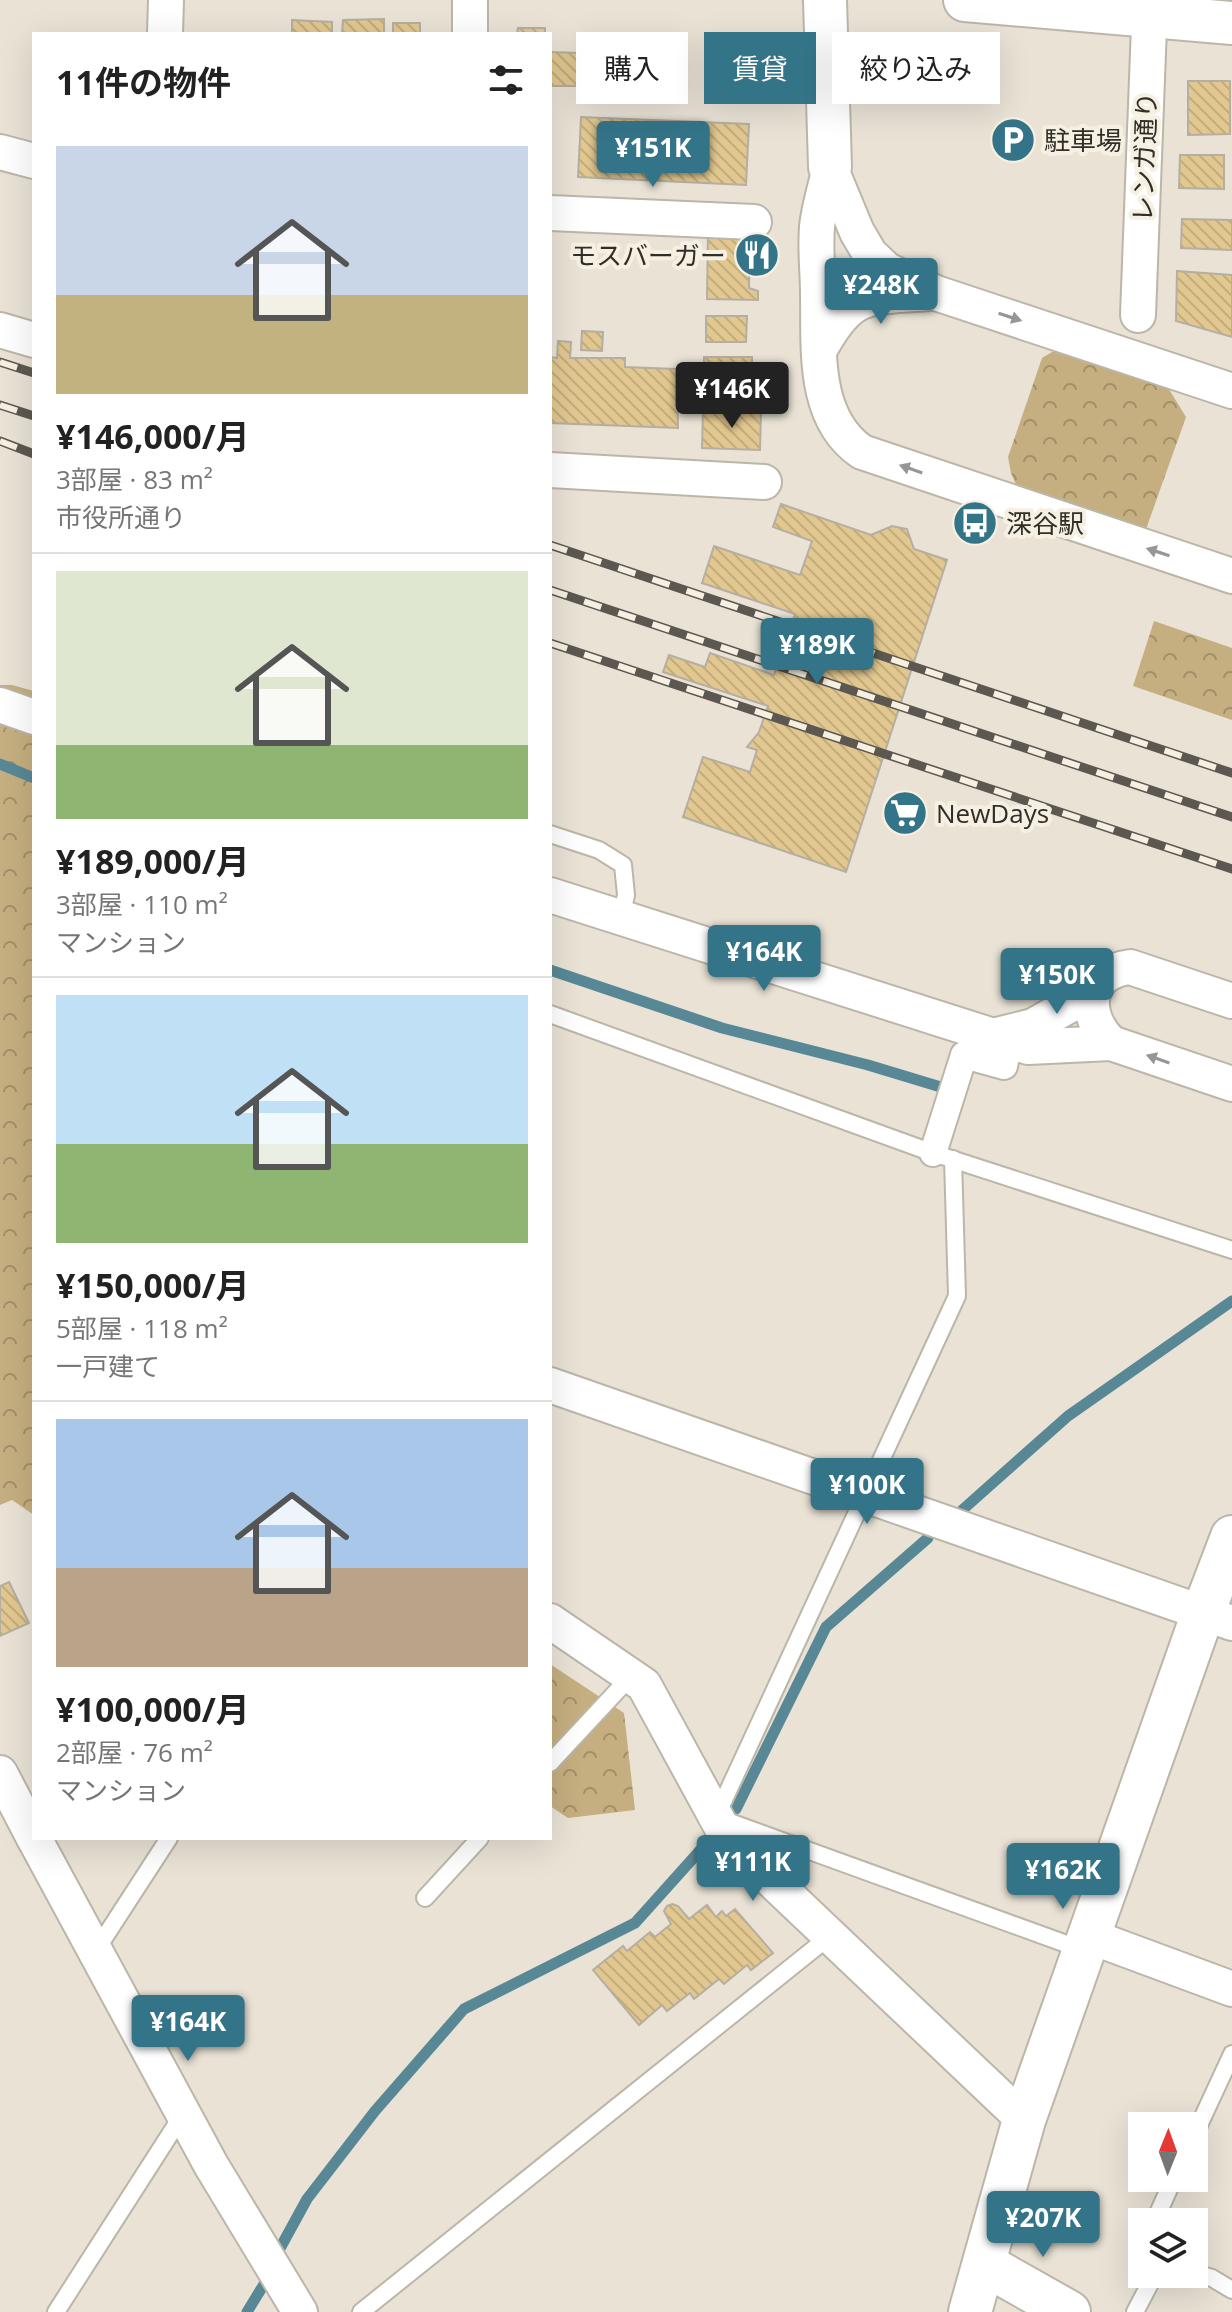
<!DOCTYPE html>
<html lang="ja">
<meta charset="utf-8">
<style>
:root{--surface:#fff;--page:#f2f2f2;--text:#222;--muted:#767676;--line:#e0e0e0;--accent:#347488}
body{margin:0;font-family:"Open Sans","Noto Sans JP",sans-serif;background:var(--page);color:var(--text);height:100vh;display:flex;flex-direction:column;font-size:30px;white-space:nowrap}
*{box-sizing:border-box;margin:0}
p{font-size:26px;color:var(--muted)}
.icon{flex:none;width:44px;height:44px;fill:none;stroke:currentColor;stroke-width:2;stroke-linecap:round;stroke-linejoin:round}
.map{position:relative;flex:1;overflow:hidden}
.drawer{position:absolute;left:32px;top:32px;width:520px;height:1808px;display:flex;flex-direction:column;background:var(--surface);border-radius:0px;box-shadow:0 8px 32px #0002}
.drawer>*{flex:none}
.guide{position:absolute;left:576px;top:32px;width:536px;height:72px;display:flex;gap:16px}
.needle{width:52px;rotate:1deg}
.fabs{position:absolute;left:1128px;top:2112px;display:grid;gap:16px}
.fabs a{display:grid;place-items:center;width:80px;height:80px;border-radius:0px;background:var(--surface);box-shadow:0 8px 32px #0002;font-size:40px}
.price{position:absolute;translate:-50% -68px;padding:0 18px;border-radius:8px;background:var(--accent);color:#fff;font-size:26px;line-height:52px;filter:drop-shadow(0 2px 4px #0008)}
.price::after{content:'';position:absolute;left:50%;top:48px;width:24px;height:18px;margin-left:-12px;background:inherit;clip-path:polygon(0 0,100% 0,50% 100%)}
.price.selected{background:#222;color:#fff}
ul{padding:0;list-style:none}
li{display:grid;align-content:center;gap:16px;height:424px;padding:0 24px}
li+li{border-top:2px solid var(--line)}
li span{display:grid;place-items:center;height:248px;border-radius:0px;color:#555}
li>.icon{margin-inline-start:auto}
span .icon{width:144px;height:144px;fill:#fffc;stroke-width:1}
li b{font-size:34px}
h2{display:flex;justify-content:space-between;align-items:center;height:96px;padding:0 24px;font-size:34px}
.tag{padding:0 28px;border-radius:0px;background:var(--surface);box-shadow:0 8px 32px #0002;font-size:28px;line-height:72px}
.tag.selected{background:var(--accent);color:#fff}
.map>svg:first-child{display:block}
.forest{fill:url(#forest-crowns)}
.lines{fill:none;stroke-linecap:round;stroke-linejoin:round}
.stream{stroke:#588896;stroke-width:11}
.building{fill:url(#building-back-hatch);stroke:#b5aea2;stroke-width:2}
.service-casing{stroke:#bcb6a9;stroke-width:20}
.pedestrian-casing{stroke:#bcb6a9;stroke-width:30}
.minor-casing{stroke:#bcb6a9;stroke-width:38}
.tertiary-casing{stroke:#bcb6a9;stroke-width:46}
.service{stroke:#fff;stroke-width:16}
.pedestrian{stroke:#fff;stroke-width:26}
.minor{stroke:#fff;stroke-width:34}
.tertiary{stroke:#fff;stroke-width:42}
.rail-casing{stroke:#5c5851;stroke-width:9}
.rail{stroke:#f6f0e2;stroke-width:6;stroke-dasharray:18;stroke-linecap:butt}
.oneway{fill:#989694}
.labels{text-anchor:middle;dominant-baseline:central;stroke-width:8;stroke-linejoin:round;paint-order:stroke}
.poi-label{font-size:26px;fill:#312e29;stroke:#f6f0e2;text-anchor:start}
.street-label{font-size:26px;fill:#312e29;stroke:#f6f0e2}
</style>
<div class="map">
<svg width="1232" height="2312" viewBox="0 0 1232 2312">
<defs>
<pattern id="forest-crowns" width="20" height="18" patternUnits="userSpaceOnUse" patternTransform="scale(2)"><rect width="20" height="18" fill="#c5af80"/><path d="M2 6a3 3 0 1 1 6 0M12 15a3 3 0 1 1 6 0" fill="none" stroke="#a18f69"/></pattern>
<pattern id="building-back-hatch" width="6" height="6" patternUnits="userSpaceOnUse" patternTransform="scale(2)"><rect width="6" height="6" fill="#e2c890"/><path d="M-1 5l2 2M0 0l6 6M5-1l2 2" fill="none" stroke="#c2ac7c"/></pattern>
</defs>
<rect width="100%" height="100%" fill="#e9e2d5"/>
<g class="forest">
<path d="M1063,351l104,35 19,31 -41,115 -128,-45 -6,-14 -3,-16 34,-99 10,-6z"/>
<path d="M1154,621l78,27v72l-99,-34z"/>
<path d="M0,685h12l22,6v824l-22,-15 -12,5z"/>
<path d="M550,1664l74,49 11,97 -67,8 -18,-12z"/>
</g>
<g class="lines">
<g class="stream">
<path d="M0,764l34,14"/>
<path d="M550,970l172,58 146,37 76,23"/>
<path d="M960,1512l108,-96 164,-115"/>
<path d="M736,1809l90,-182 102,-89"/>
<path d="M278,2252l29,-53 68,-88 89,-102 171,-86 78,-87"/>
<path d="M247,2312l19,-31"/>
</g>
</g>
<g class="building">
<path d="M384,19v15h-42l1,-14z"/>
<path d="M292,20l40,2v12h-40z"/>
<rect x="393" y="23" width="27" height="11"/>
<path d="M518,28h27v6h-28z"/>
<path d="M550,52l28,1 -1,33h-27z"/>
<path d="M1188,81h42v53l-42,1z"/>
<path d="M581,117l168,7 -3,61 -168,-8z"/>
<path d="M1180,155h44v34l-45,-1z"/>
<path d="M1182,219l50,1v30l-51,-2z"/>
<path d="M708,231l42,1 -1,56 9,3v9l-51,-1z"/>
<path d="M1177,271l55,4v62l-56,-16z"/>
<path d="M706,316h41l-1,26h-40z"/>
<path d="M582,331l21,1 -1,19 -21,-1z"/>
<path d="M558,341l13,1 -1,16h55v9l52,2 1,59 -128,-5v-66l7,1z"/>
<rect x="704" y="357" width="48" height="35"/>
<path d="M703,410l58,1 -1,39 -58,-2z"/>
<path d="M781,504l90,31 21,-9 15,3 7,20 33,11 -101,312 -163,-55 20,-60 47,15 7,-22 -10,-3 12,-15 9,-26 -105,-34 6,-17 36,12 5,-14 64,22 21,-61 -93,-31 12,-37 86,29 12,-34 -39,-14z"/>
<path d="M9,1582l20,41 -29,13v-50z"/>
<path d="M672,1904l6,2 11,13 18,-14 9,12 6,-6 4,5 9,-7 38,44 -22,17 -4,-5 -23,19 -5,-5 -25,20 -4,-6 -23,18 -5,-6 -23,20 -46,-55 30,-24 4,5 23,-19 5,5 16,-13 -7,-13 3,-5z"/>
</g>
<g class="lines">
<g class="service-casing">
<g id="service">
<path d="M550,834l49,16 24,15 3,30 -5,23"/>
<path d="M550,1014l383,139 299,97"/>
<path d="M953,1159l4,137 -241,521 367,133"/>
<path d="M550,1763l81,-87"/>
<path d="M425,1898l55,-60"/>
<path d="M95,1952l74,-114"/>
<path d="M1194,2136l38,-82"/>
<path d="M1154,2222l20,-44"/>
<path d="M1194,2273l18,5 20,12"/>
<path d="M56,2312l127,-198"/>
<path d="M361,2312l469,-376"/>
<path d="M1135,2312l20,-38"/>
</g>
</g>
<g class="pedestrian-casing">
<path id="pedestrian" d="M933,1153l31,-98 40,11 2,-10 -31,-10"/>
</g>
<g class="minor-casing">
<g id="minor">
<path d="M165,34l1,-34"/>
<path d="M470,34v-34"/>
<path d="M0,152l34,9"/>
<path d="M830,167c-4,19 -11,40 -13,60 -2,22 1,45 1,67 1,54 -6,124 44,158l370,124"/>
<path d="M830,167l27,65 13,22 17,16 49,23 296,98"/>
<path d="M550,213l204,9"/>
<path d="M1138,315l12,-315"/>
<path d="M0,330l34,10"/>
<path d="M819,351c33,-61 48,-53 112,-58"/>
<path d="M550,470l214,12"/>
<path d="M0,705l34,12"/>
<path d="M550,895l478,152 83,-4"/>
<path d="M1232,1001l-102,-34c-46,6 -48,48 -19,76l121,41"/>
<path d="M997,1035l36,-9 60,-34"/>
<path d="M550,1385l682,238"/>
<path d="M550,1621l94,64 84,154 296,281"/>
<path d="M0,1773l34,65"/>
<path d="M34,1838l177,327 89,147"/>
<path d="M1089,1936l143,53"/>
</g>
</g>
<g class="tertiary-casing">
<g id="tertiary">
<path d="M825,0l5,167"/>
<path d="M965,0l267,23"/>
<path d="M984,2264l85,48"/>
<path d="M970,2312l54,-192 179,-507 29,-76"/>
</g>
</g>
<use href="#service" class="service"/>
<use href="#pedestrian" class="pedestrian"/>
<use href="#minor" class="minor"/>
<use href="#tertiary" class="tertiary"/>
<g class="rail-casing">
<g id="rail">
<path d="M0,362l34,11"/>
<path d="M0,405l34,11"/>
<path d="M0,441l34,13"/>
<path d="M550,545l682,228"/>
<path d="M550,590l682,227"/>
<path d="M550,643l682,226"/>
</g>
</g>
<use href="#rail" class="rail"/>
</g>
<defs><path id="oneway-solid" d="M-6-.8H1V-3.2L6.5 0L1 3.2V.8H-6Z" transform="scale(2)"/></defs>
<g class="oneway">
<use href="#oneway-solid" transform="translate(1010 317) rotate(18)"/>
<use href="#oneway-solid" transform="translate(911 469) rotate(-161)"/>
<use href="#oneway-solid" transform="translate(1158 552) rotate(-162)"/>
<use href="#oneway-solid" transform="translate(1158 1059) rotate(-161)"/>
</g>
<defs>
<g id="parking-disc" transform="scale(2.3)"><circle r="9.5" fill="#347488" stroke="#f6f0e2"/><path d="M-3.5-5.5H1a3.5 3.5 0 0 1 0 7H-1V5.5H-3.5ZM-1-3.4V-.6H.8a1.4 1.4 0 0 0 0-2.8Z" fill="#fff"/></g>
<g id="restaurant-disc" transform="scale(2.3)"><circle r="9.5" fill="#347488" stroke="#f6f0e2"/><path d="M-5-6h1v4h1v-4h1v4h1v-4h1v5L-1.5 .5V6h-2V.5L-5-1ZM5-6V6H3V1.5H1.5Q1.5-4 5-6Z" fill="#fff"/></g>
<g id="bus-disc" transform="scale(2.3)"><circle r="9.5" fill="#347488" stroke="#f6f0e2"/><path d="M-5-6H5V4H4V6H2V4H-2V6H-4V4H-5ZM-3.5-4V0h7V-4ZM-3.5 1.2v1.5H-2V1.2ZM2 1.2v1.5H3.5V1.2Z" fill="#fff"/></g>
<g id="supermarket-disc" transform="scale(2.3)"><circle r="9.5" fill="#347488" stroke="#f6f0e2"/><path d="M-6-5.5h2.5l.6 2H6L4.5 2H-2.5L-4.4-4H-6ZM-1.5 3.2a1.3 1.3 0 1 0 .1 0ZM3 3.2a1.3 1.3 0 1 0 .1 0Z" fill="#fff"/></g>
</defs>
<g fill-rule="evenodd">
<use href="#parking-disc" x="1013" y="140"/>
<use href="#restaurant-disc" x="757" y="255"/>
<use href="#bus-disc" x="975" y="523"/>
<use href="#supermarket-disc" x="905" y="813"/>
</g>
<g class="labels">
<g class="poi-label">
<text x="1044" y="140">駐車場</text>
<text x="726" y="255" text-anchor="end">モスバーガー</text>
<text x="1006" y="523">深谷駅</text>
<text x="936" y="813">NewDays</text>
</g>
<g class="street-label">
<text transform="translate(1144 157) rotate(-88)">レンガ通り</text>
</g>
</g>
</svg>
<div class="fabs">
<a><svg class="needle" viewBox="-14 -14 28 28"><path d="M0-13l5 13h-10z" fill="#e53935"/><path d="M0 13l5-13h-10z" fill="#767676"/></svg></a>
<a><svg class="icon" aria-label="layers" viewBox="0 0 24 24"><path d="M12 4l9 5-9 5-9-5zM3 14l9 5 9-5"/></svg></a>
</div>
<b class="price" style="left:653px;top:189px">¥151K</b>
<b class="price" style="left:881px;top:326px">¥248K</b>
<b class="price selected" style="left:732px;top:430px">¥146K</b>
<b class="price" style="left:817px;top:686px">¥189K</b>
<b class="price" style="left:764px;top:993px">¥164K</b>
<b class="price" style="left:1057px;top:1016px">¥150K</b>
<b class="price" style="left:867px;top:1526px">¥100K</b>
<b class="price" style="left:753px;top:1903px">¥111K</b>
<b class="price" style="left:1063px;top:1911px">¥162K</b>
<b class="price" style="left:188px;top:2063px">¥164K</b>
<b class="price" style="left:1043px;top:2259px">¥207K</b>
<div class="guide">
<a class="tag">購入</a>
<a class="tag selected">賃貸</a>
<a class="tag">絞り込み</a>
</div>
<section class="drawer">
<h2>11件の物件<svg class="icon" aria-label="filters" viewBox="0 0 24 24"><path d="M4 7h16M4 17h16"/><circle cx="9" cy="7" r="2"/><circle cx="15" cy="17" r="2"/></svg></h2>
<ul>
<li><span style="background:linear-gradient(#c9d6e8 60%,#c2b280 0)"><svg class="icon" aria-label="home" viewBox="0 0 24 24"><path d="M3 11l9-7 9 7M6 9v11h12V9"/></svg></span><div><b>¥146,000/月</b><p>3部屋 · 83 m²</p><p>市役所通り</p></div></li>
<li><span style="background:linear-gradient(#dfe7d0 70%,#8fb573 0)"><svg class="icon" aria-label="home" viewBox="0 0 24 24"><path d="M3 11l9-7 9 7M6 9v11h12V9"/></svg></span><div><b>¥189,000/月</b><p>3部屋 · 110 m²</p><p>マンション</p></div></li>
<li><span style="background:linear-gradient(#bfe0f5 60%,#8fb573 0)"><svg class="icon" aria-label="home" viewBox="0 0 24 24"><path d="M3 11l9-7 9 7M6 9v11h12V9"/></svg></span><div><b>¥150,000/月</b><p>5部屋 · 118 m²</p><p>一戸建て</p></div></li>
<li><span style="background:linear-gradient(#a9c7e8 60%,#b9a48a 0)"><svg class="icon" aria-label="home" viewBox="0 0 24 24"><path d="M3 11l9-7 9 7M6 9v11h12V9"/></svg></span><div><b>¥100,000/月</b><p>2部屋 · 76 m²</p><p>マンション</p></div></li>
</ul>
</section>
</div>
